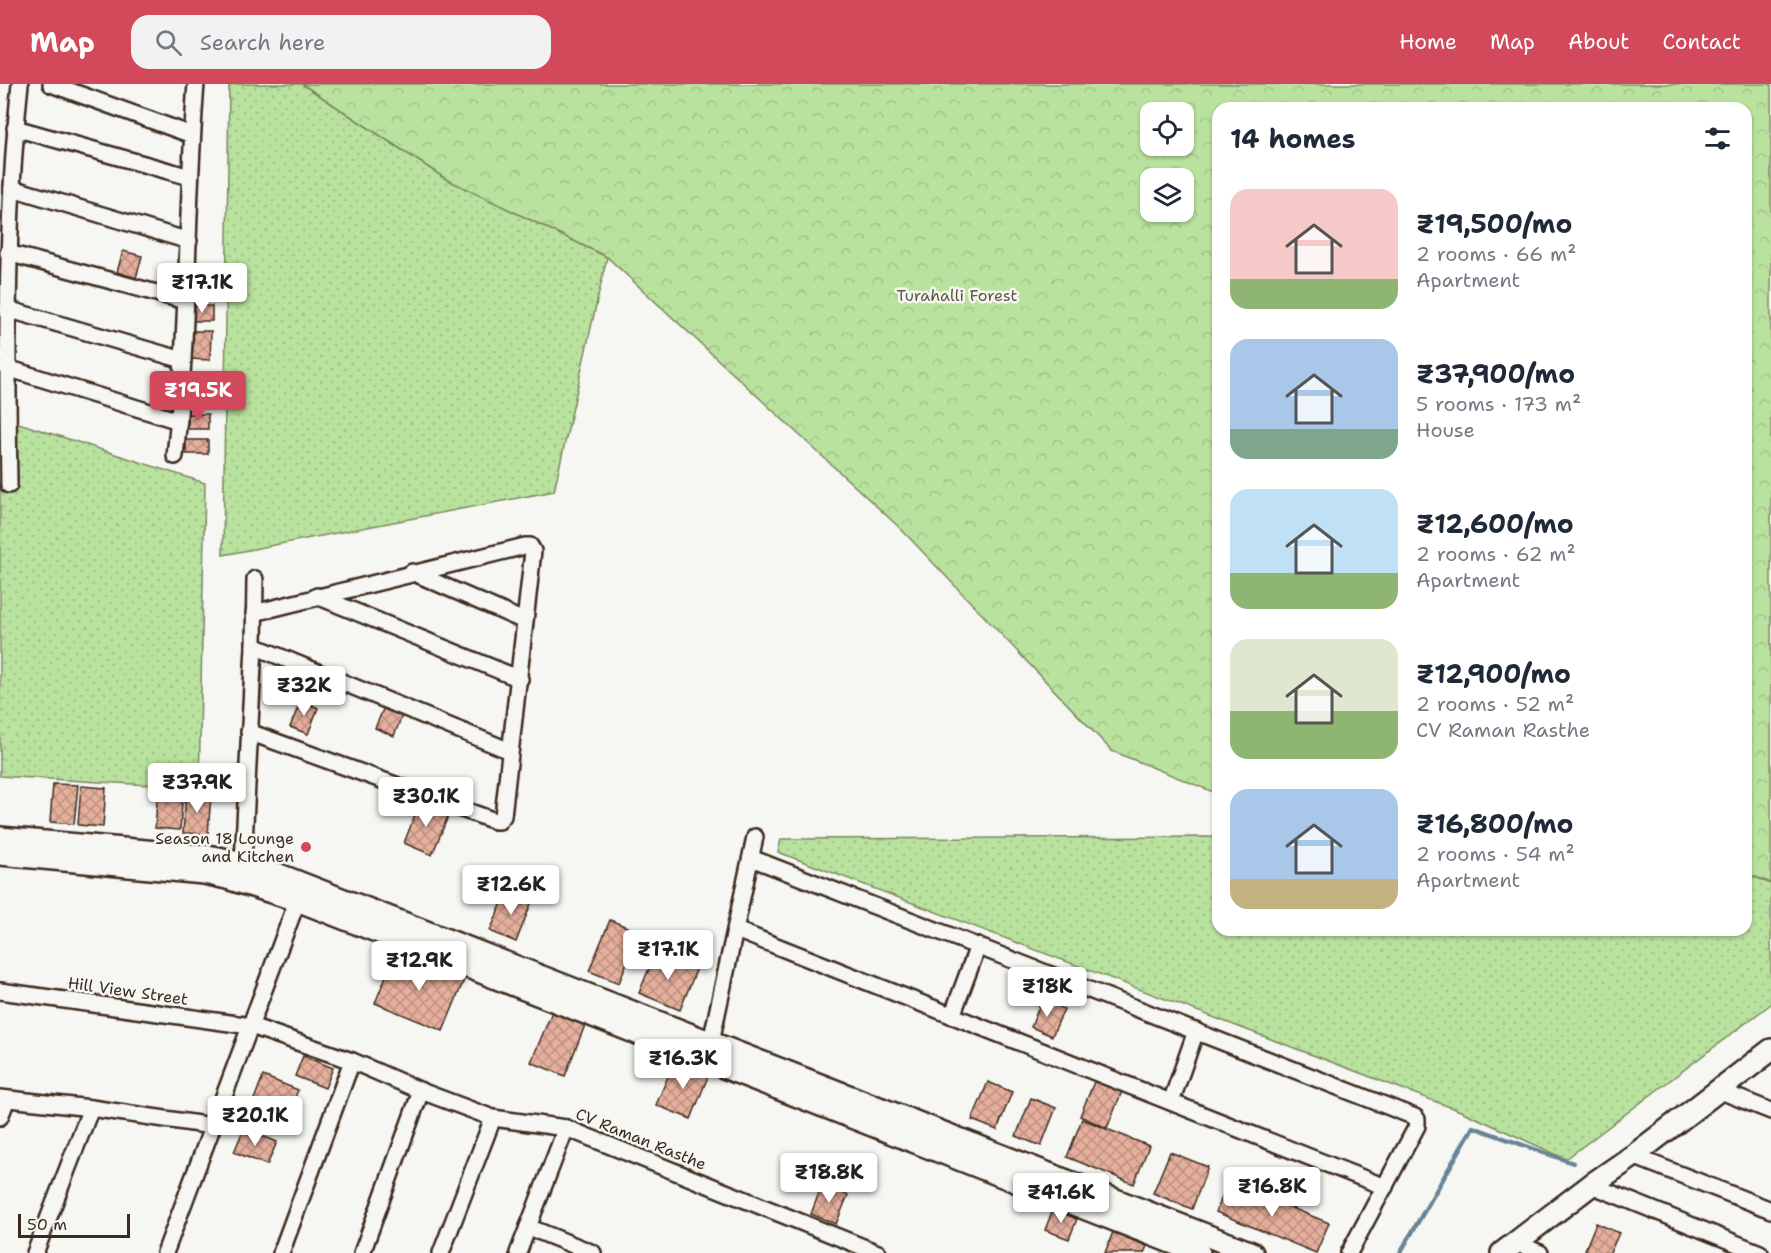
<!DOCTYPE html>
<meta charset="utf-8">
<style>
:root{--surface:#fff;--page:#f2f2f3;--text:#1f2937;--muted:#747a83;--accent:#d1495b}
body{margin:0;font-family:"Shantell Sans",sans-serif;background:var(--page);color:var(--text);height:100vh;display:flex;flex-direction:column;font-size:22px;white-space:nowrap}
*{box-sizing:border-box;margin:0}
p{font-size:20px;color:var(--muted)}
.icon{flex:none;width:33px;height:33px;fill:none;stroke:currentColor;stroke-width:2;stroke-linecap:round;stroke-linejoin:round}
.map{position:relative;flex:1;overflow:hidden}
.side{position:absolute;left:1212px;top:18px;width:540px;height:834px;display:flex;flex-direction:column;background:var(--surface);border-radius:18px;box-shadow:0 2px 4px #0004}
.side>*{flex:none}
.tools{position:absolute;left:1140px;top:18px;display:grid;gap:12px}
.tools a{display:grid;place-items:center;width:54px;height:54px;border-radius:12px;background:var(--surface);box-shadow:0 2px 4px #0004;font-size:30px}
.scale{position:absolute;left:18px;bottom:15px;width:112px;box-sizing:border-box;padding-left:6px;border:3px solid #3b2a1e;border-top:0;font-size:16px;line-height:21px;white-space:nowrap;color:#3b2a1e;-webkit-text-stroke:4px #f6f6f2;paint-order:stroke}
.price{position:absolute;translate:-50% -51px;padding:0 14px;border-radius:6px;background:#fff;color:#222;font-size:20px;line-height:39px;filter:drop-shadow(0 2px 3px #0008)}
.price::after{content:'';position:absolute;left:50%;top:36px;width:18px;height:14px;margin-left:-9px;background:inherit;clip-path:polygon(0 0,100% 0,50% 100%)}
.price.on{background:var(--accent);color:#fff}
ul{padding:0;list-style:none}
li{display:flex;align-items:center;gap:18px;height:150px;padding:0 18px}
li span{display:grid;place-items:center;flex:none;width:168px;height:120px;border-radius:18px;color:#555}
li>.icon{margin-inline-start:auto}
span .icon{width:72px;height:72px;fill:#fffc;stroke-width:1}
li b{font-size:26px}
h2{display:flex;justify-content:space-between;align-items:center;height:72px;padding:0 18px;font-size:26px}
header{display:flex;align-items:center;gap:36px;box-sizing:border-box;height:84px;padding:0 30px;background:var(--accent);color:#fff}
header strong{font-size:28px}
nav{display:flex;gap:33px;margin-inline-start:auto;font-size:21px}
.search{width:420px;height:54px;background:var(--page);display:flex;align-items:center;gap:15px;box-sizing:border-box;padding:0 21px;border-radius:18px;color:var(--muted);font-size:22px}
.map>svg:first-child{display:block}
.grass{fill:url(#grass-dots);stroke:#7a865e;stroke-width:1.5}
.forest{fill:url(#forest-crowns);stroke:#7a865e;stroke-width:1.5;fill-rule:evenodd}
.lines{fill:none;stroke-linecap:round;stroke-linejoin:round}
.stream{stroke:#698496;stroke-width:4.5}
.building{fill:url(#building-cross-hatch);stroke:#3b2a1e;stroke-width:1.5}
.street-casing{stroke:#3b2a1e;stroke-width:20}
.secondary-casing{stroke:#3b2a1e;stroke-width:26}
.street{stroke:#f6f6f2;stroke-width:15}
.secondary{stroke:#f6f6f2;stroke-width:21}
.poi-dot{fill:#d1495b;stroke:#f6f6f2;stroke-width:2}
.labels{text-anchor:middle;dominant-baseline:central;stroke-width:5;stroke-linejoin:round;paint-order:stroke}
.park-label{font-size:16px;fill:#5a583e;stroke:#f6f6f2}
.poi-label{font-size:16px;fill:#3b2a1e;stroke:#f6f6f2;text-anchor:end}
.street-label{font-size:16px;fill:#3b2a1e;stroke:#f6f6f2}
</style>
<header>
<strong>Map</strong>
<div class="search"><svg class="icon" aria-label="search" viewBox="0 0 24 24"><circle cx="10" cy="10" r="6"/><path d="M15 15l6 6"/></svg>Search here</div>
<nav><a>Home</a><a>Map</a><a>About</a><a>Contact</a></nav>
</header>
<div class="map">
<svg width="1771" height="1169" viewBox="0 0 1771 1169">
<defs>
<pattern id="grass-dots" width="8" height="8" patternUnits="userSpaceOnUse" patternTransform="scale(1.5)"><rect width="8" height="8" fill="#b9e29e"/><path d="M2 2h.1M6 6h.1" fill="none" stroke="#a0c288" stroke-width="1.8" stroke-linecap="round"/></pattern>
<pattern id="forest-crowns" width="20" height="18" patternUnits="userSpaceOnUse" patternTransform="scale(1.5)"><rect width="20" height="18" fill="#b9e29e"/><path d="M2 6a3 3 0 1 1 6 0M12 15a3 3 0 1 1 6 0" fill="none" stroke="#a0c288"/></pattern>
<pattern id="building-cross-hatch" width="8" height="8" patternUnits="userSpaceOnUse" patternTransform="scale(1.5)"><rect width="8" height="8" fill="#e6af9d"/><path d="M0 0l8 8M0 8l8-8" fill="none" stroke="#bc8f7f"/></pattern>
</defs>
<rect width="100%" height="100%" fill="#f6f6f2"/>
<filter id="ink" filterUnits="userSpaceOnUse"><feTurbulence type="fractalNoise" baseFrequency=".0167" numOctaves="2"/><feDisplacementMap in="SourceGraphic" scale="12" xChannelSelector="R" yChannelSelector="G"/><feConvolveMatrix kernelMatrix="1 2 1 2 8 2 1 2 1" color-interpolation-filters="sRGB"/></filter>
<g filter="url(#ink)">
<g class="grass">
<path d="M229,0h73l144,95 161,78 -53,234 -331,64z"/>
<path d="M0,333l205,66 -6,305 -199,-12z"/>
<path d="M1218,753v93h528v-57l25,11v120l-205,155 -103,-47 -685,-260 3,-13z"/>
</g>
<path class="forest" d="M302,0h1469v799l-25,-10v-765h-528v686l-106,-43 -211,-222 -294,-272 -161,-78zM1150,28h34v34h-34zM1150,94h34v34h-34z"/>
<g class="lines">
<path class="stream" d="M1400,1169l73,-126 100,36"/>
</g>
<g class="building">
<path d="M123,167l19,5 -6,22 -19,-6z"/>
<rect x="191" y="196" width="20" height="13"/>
<rect x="192" y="222" width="20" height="15"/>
<path d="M190,247h21l-1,29 -20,-1z"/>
<rect x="188" y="290" width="22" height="28"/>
<path d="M188,330h20v15h-21z"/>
<rect x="186" y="356" width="22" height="14"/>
<path d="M301,616l17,8 -10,26 -18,-7z"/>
<path d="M385,621l18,8 -9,23 -19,-8z"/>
<path d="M53,700l25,1 -4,39 -24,-2z"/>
<path d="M81,702l25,2 -3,39 -25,-2z"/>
<path d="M158,704l25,2 -3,40 -25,-2z"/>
<path d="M186,709l25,2 -3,39 -25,-1z"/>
<path d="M420,718l29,12 -17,41 -28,-12z"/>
<path d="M507,807l25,10 -16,41 -26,-11z"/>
<path d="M610,836l29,12 -20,51 -30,-12z"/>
<path d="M656,867l41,17 -17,42 -41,-17z"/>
<path d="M396,868l68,28 -21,51 -68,-28z"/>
<path d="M1042,915l22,10 -12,27 -21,-9z"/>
<path d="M552,928l33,13 -20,51 -34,-14z"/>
<path d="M303,972l30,12 -8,20 -30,-12z"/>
<path d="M675,976l34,14 -18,45 -35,-14z"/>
<path d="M263,992l35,14 -10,26 -35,-14z"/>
<path d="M1096,993l27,12 -16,39 -27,-12z"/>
<path d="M988,998l24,10 -15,38 -25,-10z"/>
<path d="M1031,1014l25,10 -15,38 -25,-10z"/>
<path d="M1082,1035l67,27 -15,38 -67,-27z"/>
<path d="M244,1044l33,14 -10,23 -33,-13z"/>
<path d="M1170,1068l38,15 -16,42 -39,-16z"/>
<path d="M1228,1098l101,41 -13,30 -100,-41z"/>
<path d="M822,1101l26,10 -12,29 -25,-10z"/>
<path d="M1053,1125l24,10 -8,20 -24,-9z"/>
<path d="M1596,1139l23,10 -9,20h-19l-6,-3z"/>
<path d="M1113,1148l34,14 -3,7h-39z"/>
</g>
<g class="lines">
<g class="street-casing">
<g id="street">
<path d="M51,0l141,51"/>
<path d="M15,44l175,49"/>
<path d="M12,104l177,53"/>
<path d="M8,169l178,48"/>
<path d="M7,225l176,51"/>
<path d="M7,284l172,53"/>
<path d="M175,372c14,-124 11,-248 21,-372"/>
<path d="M9,401c-2,-134 -3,-268 11,-401"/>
<path d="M412,488l112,49"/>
<path d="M317,512l203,83"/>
<path d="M254,562l256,105"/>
<path d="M249,648l246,89h4l4,-5 30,-265 -3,-5h-5l-271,67"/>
<path d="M751,774l664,259 2,2v7l-68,127"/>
<path d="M243,779l11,-217 1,-67"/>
<path d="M736,846l649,257"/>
<path d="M0,907l251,35 101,35 69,30 72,27 73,10 312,125"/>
<path d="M952,932l26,-70"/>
<path d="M709,967l46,-214"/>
<path d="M1718,1006l53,21"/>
<path d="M0,1014l91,10 121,18"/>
<path d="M1171,1018l25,-71"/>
<path d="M0,1033l7,-18"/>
<path d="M1633,1072l138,54"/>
<path d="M1591,1101l169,68"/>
<path d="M528,1143l65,26"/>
<path d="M1516,1159l24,10"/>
<path d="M35,1169l56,-145"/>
<path d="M165,1169l136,-362"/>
<path d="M281,1169l71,-192"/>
<path d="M362,1169l59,-162"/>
<path d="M441,1169l52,-135"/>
<path d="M518,1169l48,-125"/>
</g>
</g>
<g class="secondary-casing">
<g id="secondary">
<path d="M0,754l213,19 30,6 34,11 975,379"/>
<path d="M0,770l204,19 23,5 70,22 902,353"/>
<path d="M1502,1169l89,-68 42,-29 138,-106"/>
</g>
</g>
<use href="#street" class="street"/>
<use href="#secondary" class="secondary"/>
</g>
</g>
<circle class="poi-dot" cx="306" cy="763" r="6"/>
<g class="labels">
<g class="park-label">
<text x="957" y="211">Turahalli Forest</text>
</g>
<g class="poi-label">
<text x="294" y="754">Season 18 Lounge<tspan x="294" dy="18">and Kitchen</tspan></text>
</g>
<g class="street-label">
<text transform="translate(128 907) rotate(8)">Hill View Street</text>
<text transform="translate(641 1055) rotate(22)">CV Raman Rasthe</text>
</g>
</g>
</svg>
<div class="tools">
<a><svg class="icon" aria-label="locate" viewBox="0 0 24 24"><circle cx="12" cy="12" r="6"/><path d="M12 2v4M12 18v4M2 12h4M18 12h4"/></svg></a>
<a><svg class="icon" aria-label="layers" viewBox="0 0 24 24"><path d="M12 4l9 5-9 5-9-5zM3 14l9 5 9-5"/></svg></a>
</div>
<div class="scale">50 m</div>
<b class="price" style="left:202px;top:230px">₹17.1K</b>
<b class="price on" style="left:198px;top:338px">₹19.5K</b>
<b class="price" style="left:304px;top:633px">₹32K</b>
<b class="price" style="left:197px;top:730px">₹37.9K</b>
<b class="price" style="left:426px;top:744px">₹30.1K</b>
<b class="price" style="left:511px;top:832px">₹12.6K</b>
<b class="price" style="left:668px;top:897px">₹17.1K</b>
<b class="price" style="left:419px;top:908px">₹12.9K</b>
<b class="price" style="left:1047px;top:934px">₹18K</b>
<b class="price" style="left:683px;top:1006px">₹16.3K</b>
<b class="price" style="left:255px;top:1063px">₹20.1K</b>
<b class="price" style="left:829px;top:1120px">₹18.8K</b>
<b class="price" style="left:1272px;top:1134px">₹16.8K</b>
<b class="price" style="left:1061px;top:1140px">₹41.6K</b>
<section class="side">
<h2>14 homes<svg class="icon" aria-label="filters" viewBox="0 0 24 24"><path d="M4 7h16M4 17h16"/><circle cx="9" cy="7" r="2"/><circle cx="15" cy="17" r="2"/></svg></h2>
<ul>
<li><span style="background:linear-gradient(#f6c9c9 75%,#8fb573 0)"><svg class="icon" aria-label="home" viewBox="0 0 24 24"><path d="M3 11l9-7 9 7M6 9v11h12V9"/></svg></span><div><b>₹19,500/mo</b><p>2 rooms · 66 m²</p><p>Apartment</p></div></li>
<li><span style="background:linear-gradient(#a9c7e8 75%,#7fa58c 0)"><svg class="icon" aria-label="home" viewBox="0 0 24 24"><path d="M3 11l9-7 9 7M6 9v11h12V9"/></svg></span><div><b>₹37,900/mo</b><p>5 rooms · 173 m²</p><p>House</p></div></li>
<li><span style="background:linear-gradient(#bfe0f5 70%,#8fb573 0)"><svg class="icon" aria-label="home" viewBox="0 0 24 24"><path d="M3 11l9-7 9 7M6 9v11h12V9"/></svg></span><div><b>₹12,600/mo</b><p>2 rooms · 62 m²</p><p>Apartment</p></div></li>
<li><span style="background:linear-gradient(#dfe7d0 60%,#8fb573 0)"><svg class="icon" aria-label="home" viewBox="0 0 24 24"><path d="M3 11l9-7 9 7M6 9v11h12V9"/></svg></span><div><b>₹12,900/mo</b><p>2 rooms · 52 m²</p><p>CV Raman Rasthe</p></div></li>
<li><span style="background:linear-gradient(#a9c7e8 75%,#c2b280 0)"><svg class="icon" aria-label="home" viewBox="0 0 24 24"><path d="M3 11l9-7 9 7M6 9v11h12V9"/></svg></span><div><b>₹16,800/mo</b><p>2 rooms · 54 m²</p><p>Apartment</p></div></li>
</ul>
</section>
</div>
